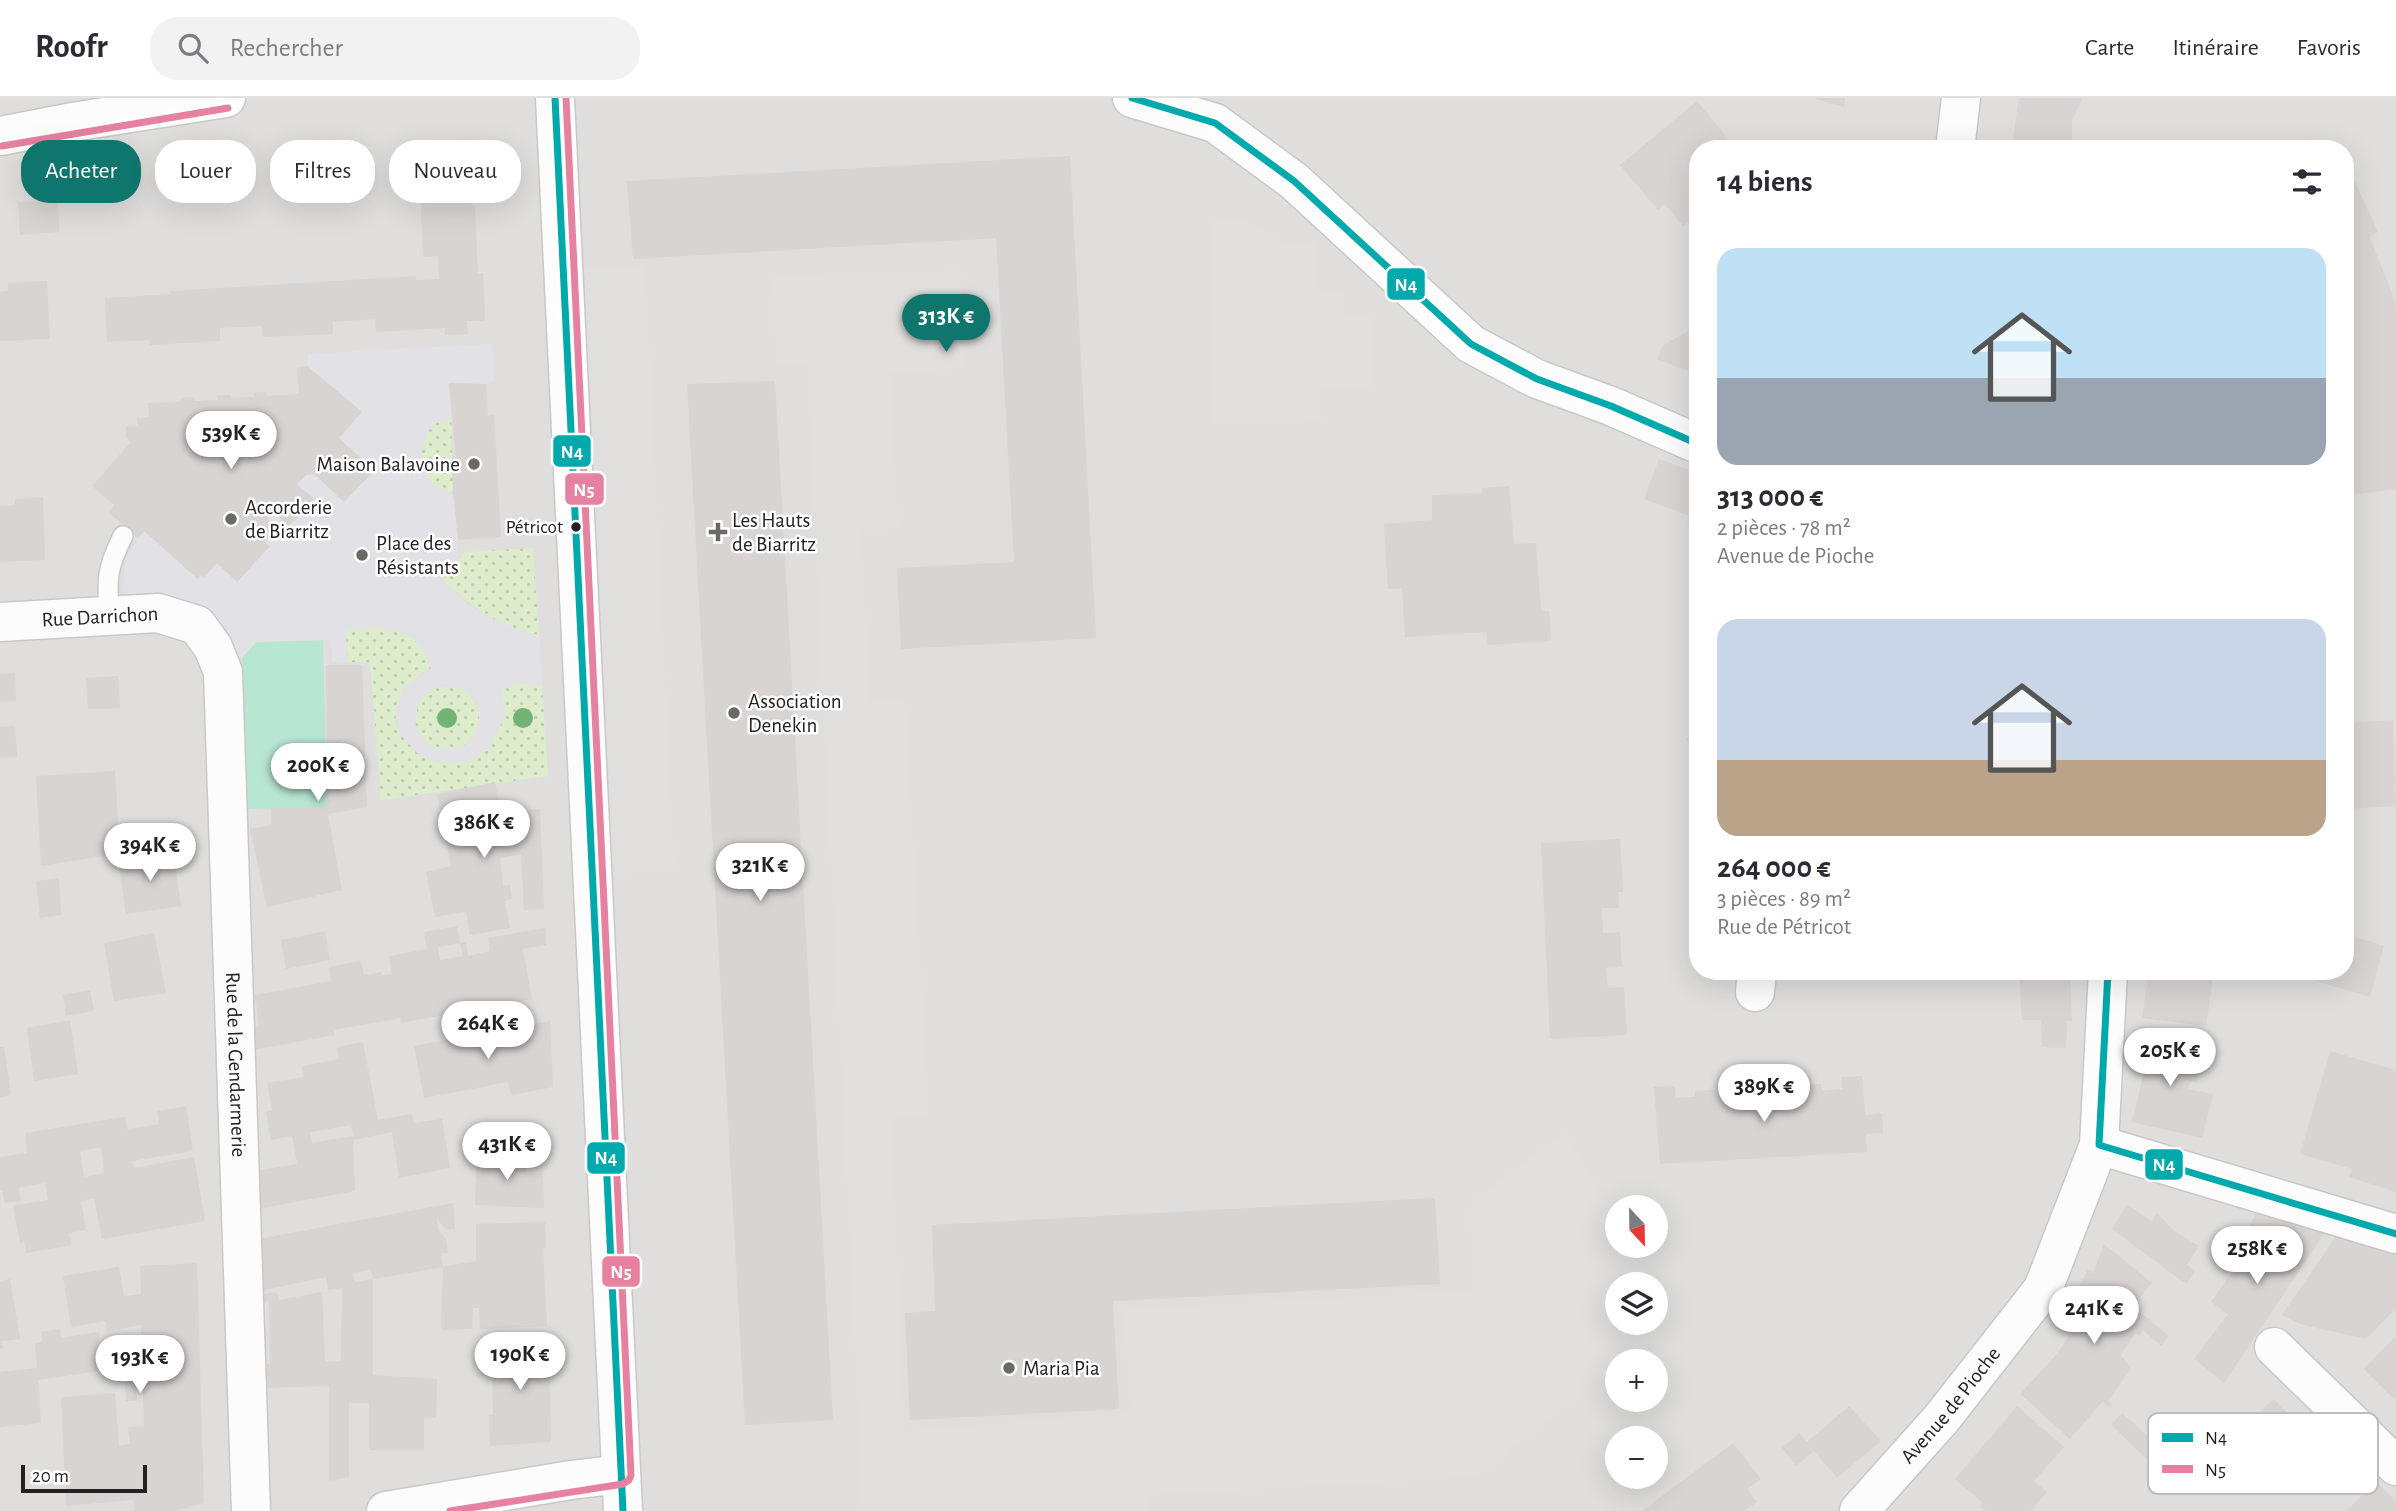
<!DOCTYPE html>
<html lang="fr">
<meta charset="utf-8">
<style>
:root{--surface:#fff;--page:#f2f2f3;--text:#2b2b33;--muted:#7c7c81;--line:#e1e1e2;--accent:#0f766e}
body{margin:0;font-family:"Alegreya Sans",sans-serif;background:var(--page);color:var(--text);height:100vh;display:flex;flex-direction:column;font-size:26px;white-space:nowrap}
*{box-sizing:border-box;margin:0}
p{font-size:23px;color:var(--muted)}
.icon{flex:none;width:38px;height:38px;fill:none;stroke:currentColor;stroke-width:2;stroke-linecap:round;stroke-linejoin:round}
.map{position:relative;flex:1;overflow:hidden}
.drawer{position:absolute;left:1689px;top:42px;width:665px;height:840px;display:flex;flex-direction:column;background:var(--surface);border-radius:28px;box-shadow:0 7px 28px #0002}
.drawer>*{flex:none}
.banner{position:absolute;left:21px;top:42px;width:665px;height:63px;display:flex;gap:14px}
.needle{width:46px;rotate:158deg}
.controls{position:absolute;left:1605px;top:1097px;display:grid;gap:14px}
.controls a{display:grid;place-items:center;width:63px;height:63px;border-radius:50%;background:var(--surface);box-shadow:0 7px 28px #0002;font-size:35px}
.scale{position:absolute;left:21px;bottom:18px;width:126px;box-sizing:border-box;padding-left:7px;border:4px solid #222;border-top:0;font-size:19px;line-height:24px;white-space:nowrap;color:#222;-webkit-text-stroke:5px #fff;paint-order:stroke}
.price{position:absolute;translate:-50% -60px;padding:0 16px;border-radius:24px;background:#fff;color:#222;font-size:23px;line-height:46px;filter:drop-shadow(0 2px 4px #0008)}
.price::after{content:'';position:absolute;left:50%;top:42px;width:21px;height:16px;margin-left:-10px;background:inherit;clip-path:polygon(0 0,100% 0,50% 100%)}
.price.selected{background:var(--accent);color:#fff}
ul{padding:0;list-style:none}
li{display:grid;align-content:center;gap:14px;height:371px;padding:0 28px}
li span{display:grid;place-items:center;height:217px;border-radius:21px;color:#555}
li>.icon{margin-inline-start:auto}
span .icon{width:126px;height:126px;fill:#fffc;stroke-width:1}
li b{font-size:30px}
h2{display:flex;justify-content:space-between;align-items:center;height:84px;padding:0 28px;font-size:30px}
.pill{padding:0 24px;border-radius:28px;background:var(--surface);box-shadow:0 7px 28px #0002;font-size:24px;line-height:63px}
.pill.selected{background:var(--accent);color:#fff}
header{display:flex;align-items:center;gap:42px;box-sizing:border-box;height:98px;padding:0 35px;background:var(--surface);border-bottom:2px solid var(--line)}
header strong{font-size:33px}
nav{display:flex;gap:38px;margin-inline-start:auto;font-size:24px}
.search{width:490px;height:63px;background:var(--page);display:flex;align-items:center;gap:18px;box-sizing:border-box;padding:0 24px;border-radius:28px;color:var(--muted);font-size:26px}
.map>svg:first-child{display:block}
.residential{fill:#dfdedc;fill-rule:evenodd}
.grass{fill:url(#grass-dots)}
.pitch{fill:#b7e6d2}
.parking{fill:#e0dfde}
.plaza{fill:#e2e1e5;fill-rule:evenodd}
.building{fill:#d7d4d2;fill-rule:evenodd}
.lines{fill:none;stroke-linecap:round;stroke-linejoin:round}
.lane-casing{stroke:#c9c8c7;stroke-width:22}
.street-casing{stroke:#c9c8c7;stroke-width:41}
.lane{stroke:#fdfcfc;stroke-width:19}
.street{stroke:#fdfcfc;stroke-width:38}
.bus-1-casing{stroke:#fff;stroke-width:12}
.bus-2-casing{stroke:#fff;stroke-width:12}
.bus-1{stroke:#00a9ab;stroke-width:7}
.bus-2{stroke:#e681a0;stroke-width:7}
.tree{fill:#73b476}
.poi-dot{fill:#6a6968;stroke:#fff;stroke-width:2.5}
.bus-dot{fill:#222;stroke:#fff;stroke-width:2.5}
.labels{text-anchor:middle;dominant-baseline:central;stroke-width:5;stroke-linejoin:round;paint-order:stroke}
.bus-label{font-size:19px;fill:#222;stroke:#fff;text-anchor:end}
.poi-label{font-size:21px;fill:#222;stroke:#fff;text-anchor:start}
.street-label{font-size:21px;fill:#222;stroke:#fff}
.key{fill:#fff;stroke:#bdbdbd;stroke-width:2}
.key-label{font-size:19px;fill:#222}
.line-badge{stroke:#fff;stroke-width:2.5}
.badge-label{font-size:19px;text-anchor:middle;font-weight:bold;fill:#fff}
</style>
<header>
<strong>Roofr</strong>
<div class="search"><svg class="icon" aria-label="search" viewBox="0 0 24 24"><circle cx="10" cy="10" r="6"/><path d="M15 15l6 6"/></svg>Rechercher</div>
<nav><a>Carte</a><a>Itinéraire</a><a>Favoris</a></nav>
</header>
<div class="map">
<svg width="2396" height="1413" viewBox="0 0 2396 1413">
<defs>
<pattern id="grass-dots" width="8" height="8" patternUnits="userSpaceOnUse" patternTransform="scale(1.75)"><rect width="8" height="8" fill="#ddeccb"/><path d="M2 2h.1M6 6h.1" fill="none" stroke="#bdcaae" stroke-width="1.8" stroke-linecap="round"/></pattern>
</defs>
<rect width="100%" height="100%" fill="#f0eeeb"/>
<path class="residential" d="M0,0h2396v1413h-2396zM1698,51h647v822h-647zM1617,1110h39v38h-39zM1617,1186h39v39h-39zM1617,1264h39v38h-39zM1617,1340h39v39h-39z"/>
<g class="grass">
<path d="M451,321l2,74c-7,-2 -16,-4 -20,-9 -14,-14 -18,-49 2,-60 4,-2 11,-3 16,-5z"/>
<path d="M533,450l6,87c-39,-7 -68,-28 -96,-55v-4l21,-24z"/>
<path d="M380,530c29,4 41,10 51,40 -27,14 -50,44 -25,73 8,10 27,16 38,23l61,-46 -4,-28 17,-7 24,3 6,90 -167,24 -11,-138h-22l-3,-33z"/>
<circle cx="447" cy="620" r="32"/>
</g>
<path class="pitch" d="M323,542l4,167 -81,2 -4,-151 14,-16z"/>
<g class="parking">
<path d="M1244,122l41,24 32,-1 1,47h26l1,27h25l2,71 -52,2 1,32 -107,2 -4,-203z"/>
<path d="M645,168l29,604 -60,4 -30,-605z"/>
<path d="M961,173l4,97 -75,5 8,155 -37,2 8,172 36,-1 24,413 -38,3 13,315 226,-20 -5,-102 347,-19 -1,-88 94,-71 52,91v23h13l22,38h-35v39h39v-32l17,31 -50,39 -6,1v4l-142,111 -326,18v16h-286l-56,-1147h-31l-2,-89z"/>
</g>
<path class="plaza" d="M492,246l2,37 -8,3 -36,-1 1,36 -17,5 -6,7 -5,13 -2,15 5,14 8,13 19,7 5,47 -1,12h7l-20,24 -1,4 25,24 17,11 38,17 16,3 3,51 -24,-3 -17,7 4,28 -16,29 -21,15 -24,2 -23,-7 -14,-15 -8,-12 -4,-20 3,-11 7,-13 26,-18 -4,-11 -10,-15 -12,-10 -25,-4 -34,1 2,33h-16l-1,-22 -75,2 -14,16h-7l-31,-49 -18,-8 -23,-4 -38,1 -2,-11 3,-30 18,-26 53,48 4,-4 3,2 13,-14 20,19 33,-36 -5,-4 13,-15 -11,-9 6,-6 16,14 25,-27 -17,-15 9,-9 8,-1 30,28 30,-31 -35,-33 23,-26 -55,-46 1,-12zM443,587l20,5 9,7 5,8 2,12 -1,10 -5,9 -7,8 -10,5 -21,-1 -10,-6 -10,-18 3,-21 6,-9z"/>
<g class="building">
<path d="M1816,0h29l-1,9 -28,-8z"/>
<path d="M2019,0h64l-11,22v29h-61z"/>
<path d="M1697,3l36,44 -4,4h-31v66l-15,11 -18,-22 -7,6 -38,-45z"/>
<path d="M469,41l3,66h3l3,68h5l2,48h-18l1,13 -23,1v-7l-69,4 -1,-13 -42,3v12l-70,3 -1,-11 -42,2v13l-70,4 -1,-5 -42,2 -2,-44 66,-4v-3l245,-15v4l23,-1 -1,-23 -15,1 -3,-74 5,-1 -1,-41z"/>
<path d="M1070,58l26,482 -195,11 -4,-81 117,-6 -18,-324 -363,21 -6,-78z"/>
<path d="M2353,80l25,54 -9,4 25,61 2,15v177l-45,6 -4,-29h-2v-285z"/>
<path d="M58,103l1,31 -39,3 -2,-33z"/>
<path d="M47,183l3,58 -50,2v-49l8,-1v-8z"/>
<path d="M1698,228v49l-41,-16 6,-14z"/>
<path d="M307,268l55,46 -23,26 35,33 -30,31 -30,-28 -8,1 -9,9 17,15 -25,27 -16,-14 -6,6 11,9 -13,15 5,4 -33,36 -20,-19 -13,14 -3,-2 -3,4 -54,-48 -6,7 -30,-26 6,-7 -22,-19 39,-44 -5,-4v-12h12l-1,-8 12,-1 -1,-14 32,-1 1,-4 13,-1 1,4 23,-1 -1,-5h14v3l23,-1v-4l13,-1v4l32,-2 -2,-27z"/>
<path d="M775,283l58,1039 -88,5 -58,-1041z"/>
<path d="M449,285l37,1 2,32 6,-1 7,122 -43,3 -5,-47 -1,-36h4z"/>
<path d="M1659,361l39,14v52l-11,-4 3,-5 -46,-17z"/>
<path d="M1509,388l5,58 22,-1 5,68h8l2,30 -63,4 -2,-13 -81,5 -3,-49 -14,1 -4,-65 48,-4v-25l50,-2v-5z"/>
<path d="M43,399l2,63 -45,2v-56l15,-1v-6z"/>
<path d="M326,567h36l5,142 -39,7 14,76 -75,17 -17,-78 21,-4v-17l56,-1z"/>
<path d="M15,575l1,28 -16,1v-28z"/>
<path d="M118,578l2,32 -32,1 -2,-31z"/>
<path d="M2393,622l3,86 -51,3v-86z"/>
<path d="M15,628l2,31 -17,1v-31z"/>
<path d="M1698,632v23l-12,-14z"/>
<path d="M115,673l5,82 -79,13 -5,-90z"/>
<path d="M495,684l7,37 -8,1 2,18 13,-1 -1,-6 12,-1 -1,-20 21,-1 4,100 -20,1 -3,-56 -21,4 3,28 7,-1 2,14 -7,2 5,27 -40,7 -4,-23 -31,5 -9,-45 25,-6 -14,-72z"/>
<path d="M1620,741l3,53h-5l1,16h-17l1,25 17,-1 2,35 -16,1 2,20 16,-1 3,48 -77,4 -9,-196z"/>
<path d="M173,754l8,54 -55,8 -8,-54z"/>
<path d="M59,780l2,37 -21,3 -4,-37z"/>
<path d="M457,828l3,17 -22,4 2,13 23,-4 -3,-13 6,-1 2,14 22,-5 -2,-13 58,-10v17l-23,4 9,50 -131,24 -1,-5 -66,12 1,5 -82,15 -1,-23 7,-1 -4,-31 76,-14 -2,-14 32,-6 3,14 18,-3v3l10,-1 -3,-18 38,-7 -3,-17z"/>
<path d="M325,833l5,29 -44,9 -5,-29z"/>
<path d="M154,835l12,60 -52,8 -10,-58z"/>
<path d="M2345,836l39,12 -14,51 -85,-25 60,-1z"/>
<path d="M2019,873h51l2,50h-5l-1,27 -24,-1 -1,-27h-19z"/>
<path d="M2149,873h65l-8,55 -64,-8z"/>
<path d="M90,892l4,21 -28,5 -3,-21z"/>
<path d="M70,922l8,54 -44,7 -7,-53z"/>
<path d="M550,923l3,66 -42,8 -3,-13 -84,16 -10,-52z"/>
<path d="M2143,935l36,4 -2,14 25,6 -5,25h-7l-2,7 25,5 -11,44 -70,-16 12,-50 -7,-1z"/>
<path d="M363,944l15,78 34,-6 2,9 28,-4 8,49 -51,10 -7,-46 -39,8 2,51 -98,18 -1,-38 41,-7 -5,-28 -21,4 -5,-28 6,-2 -5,-27 37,-6 -2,-11 37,-7 -2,-12zM351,1027l2,11 -41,7 -2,-11z"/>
<path d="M0,949h4l7,48 -11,2z"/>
<path d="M2330,953l66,19v122l-47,-15 3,-8 -52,-15z"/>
<path d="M1862,978l3,39 17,-2 1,20 -17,1 1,18 -207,12 -6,-77 21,-1v12l20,-1v-6l20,-1 1,6 85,-4 -1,-7 21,-1 1,7 20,-2 -1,-12z"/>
<path d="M186,1008l7,45 -61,10 2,7 60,-11 11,64 -103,18 -8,-41 -13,3 5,29 -17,3 3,12 -46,8 -2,-11 -4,1 -7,-37 35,-6 -3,-17 -26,5 2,13 -16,2 -3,-12h-2v-34l27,-4 -2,-20 100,-16 2,12 32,-5 -2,-13zM101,1049l3,26 -20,4 -4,-26z"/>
<path d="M477,1055l50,3 -1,17 17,1 1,34 -69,-3z"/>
<path d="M1435,1100l5,86 -327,17 6,108 -209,11 -5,-107 30,-2 -3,-86z"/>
<path d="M453,1105l2,26 -9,1 -9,-12 1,12 8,9 2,14 -7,1 2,13 -70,12 -2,-10 -18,4 2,9 18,-3v96l64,4 -1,39h-12v32h-55v-47h-20v74l-20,4v-95l-67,2 -1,-24h9l-1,-63 -9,2 -1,-8 18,-3 2,8 43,-8 3,70 16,-1 1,-73 -14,2 -2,-13 -67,14 -1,-52z"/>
<path d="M2127,1106l25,18 5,-9 16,17 26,16 -12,19 8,6 -9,13 -74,-55z"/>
<path d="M2257,1113l70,18 -103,154 -30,-24 34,-45 -17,-12 31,-45 -6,-3z"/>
<path d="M545,1124l1,26 -3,1 4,77 -67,3 -1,-21h-6l-1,21 -31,1 2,-63 33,-6v-37z"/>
<path d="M2338,1135l58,16v59l-30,31 -63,-14 -21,-10z"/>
<path d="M2104,1146l48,39 -19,23 36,30 -8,10 -18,-16 -4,6 -4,-3 -14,22 10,14 -23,32 4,3 -4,3 -5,-6 -33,38 -50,-45 36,-39 34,-50 -15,-10 13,-26 5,4z"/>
<path d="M197,1165l7,240 -29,8h-41l-1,-11 -67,6 -5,-109 54,-4 4,53 11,-2 -2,-17 16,-1 -3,-101 -34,6 -1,-10 -35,6 -8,-51 56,-9 5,29 17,-2 -1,-28z"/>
<path d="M10,1181l10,60 -18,2 1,7 -3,1v-68z"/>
<path d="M60,1231l1,9 38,-6 1,39 -62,9 3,43 -41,4v-55l37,-4 -2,-25 7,-1 -1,-10z"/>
<path d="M2396,1238v65l-32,-32z"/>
<path d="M549,1241l2,103 -61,4 -1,-31h4l-1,-42h-4l-2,-31z"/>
<path d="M123,1260h10l4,43h-11z"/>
<path d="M2274,1301l59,61 -27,28 -61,-63z"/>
<path d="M1849,1308l32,35 -44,37 -23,-27 -18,15 -14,-18 17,-15 8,9z"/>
<path d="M2017,1308l47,41 -30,34 13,11 -16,19h-46l-6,-5 4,-3 -28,-24z"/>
<path d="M2122,1315l50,45 -12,13 -49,-46z"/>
<path d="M1733,1345l28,36 -14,10 10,13 -13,9h-102z"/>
<path d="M2376,1383l20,20v10h-50z"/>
</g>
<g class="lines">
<g class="lane-casing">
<path id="lane" d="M109,518c-2,-36 -3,-47 14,-80"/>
</g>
<g class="street-casing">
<g id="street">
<path d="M555,0l68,1413"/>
<path d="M1132,0l83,25 79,58 177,163 66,35 74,27 87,38"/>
<path d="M0,38l73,-14 153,-24"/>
<path d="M1955,51l6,-51"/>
<path id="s1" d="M0,524l158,-9 39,12 16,22 10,25 28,839"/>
<path d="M1755,894l2,-21"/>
<path d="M2099,1047l297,89"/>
<path d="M2274,1249l122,119"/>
<path d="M386,1413l185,-31 50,-6"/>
<path id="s2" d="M1859,1413l83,-93 101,-129 56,-144 9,-174"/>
</g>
</g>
<use href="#lane" class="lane"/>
<use href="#street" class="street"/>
<g class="bus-1-casing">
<g id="bus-1">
<path d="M555,0l68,1413"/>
<path d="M1132,0l83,25 79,58 177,163 66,35 74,27 87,38"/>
<path d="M2108,873l-9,174 297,89"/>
</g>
</g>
<g class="bus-2-casing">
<g id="bus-2">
<path d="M2,48l226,-38"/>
<path d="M450,1413l173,-27 6,-4 2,-5 -65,-1377"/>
</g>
</g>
<use href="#bus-1" class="bus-1"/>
<use href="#bus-2" class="bus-2"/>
</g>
<g class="tree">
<circle cx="447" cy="620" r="10"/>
<circle cx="523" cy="620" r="10"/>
</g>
<g class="poi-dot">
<circle cx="474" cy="366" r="7"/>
<circle cx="231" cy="421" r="7"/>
<path d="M714.5 423.5h7v7h7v7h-7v7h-7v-7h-7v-7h7z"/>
<circle cx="362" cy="457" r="7"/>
<circle cx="734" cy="615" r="7"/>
<circle cx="1009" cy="1270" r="7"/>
</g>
<circle class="bus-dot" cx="576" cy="429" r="6"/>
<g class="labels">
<g class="bus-label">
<text x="563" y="429">Pétricot</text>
</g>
<g class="poi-label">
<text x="460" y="366" text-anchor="end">Maison Balavoine</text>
<text x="245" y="409">Accorderie<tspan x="245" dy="24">de Biarritz</tspan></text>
<text x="732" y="422">Les Hauts<tspan x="732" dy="24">de Biarritz</tspan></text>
<text x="376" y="445">Place des<tspan x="376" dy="24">Résistants</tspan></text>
<text x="748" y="603">Association<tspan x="748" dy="24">Denekin</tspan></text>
<text x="1023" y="1270">Maria Pia</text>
</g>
<g class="street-label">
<text stroke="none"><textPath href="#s1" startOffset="100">Rue Darrichon</textPath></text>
<text stroke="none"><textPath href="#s1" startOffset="646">Rue de la Gendarmerie</textPath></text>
<text stroke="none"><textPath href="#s2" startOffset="140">Avenue de Pioche</textPath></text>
</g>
</g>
<rect x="2148" y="1315" width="230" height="81" rx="10" class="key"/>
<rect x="2162" y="1335" width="31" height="9" fill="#00a9ab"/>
<rect x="2162" y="1367" width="31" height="8" fill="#e681a0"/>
<g class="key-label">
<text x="2205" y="1346">N4</text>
<text x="2205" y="1378">N5</text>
</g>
<g class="line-badge">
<rect x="1386" y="169" width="40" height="34" rx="7" fill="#00a9ab"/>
<rect x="552" y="336" width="40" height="34" rx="7" fill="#00a9ab"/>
<rect x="564" y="374" width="41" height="34" rx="7" fill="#e681a0"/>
<rect x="586" y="1043" width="40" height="34" rx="7" fill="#00a9ab"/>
<rect x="2144" y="1050" width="40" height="33" rx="7" fill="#00a9ab"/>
<rect x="601" y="1157" width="40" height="33" rx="7" fill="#e681a0"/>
</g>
<g class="badge-label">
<text x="1406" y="193">N4</text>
<text x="572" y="360">N4</text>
<text x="584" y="398">N5</text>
<text x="606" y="1066">N4</text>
<text x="2164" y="1073">N4</text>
<text x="621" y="1180">N5</text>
</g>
</svg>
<div class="controls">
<a><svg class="needle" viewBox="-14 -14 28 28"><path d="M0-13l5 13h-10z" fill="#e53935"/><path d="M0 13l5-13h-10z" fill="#7c7c81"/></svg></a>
<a><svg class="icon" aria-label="layers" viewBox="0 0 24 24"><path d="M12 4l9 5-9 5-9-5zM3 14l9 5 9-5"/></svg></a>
<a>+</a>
<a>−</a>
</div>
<div class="scale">20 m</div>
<b class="price selected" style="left:946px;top:256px">313K €</b>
<b class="price" style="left:231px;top:373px">539K €</b>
<b class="price" style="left:318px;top:705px">200K €</b>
<b class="price" style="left:484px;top:762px">386K €</b>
<b class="price" style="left:150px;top:785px">394K €</b>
<b class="price" style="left:760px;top:805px">321K €</b>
<b class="price" style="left:488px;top:963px">264K €</b>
<b class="price" style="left:2170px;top:990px">205K €</b>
<b class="price" style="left:1764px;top:1026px">389K €</b>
<b class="price" style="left:507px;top:1084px">431K €</b>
<b class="price" style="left:2257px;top:1188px">258K €</b>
<b class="price" style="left:2094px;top:1248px">241K €</b>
<b class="price" style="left:520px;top:1294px">190K €</b>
<b class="price" style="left:140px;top:1297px">193K €</b>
<div class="banner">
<a class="pill selected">Acheter</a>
<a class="pill">Louer</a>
<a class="pill">Filtres</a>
<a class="pill">Nouveau</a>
</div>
<section class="drawer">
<h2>14 biens<svg class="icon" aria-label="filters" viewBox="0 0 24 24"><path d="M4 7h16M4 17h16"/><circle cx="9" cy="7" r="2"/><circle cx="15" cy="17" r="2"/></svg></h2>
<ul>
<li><span style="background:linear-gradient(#bfe0f5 60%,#9aa5b1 0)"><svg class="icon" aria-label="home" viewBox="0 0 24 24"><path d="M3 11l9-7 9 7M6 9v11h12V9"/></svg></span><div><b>313 000 €</b><p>2 pièces · 78 m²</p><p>Avenue de Pioche</p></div></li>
<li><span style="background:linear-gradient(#c9d6e8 65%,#b9a48a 0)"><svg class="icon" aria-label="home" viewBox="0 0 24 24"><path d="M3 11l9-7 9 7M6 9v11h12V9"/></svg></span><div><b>264 000 €</b><p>3 pièces · 89 m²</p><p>Rue de Pétricot</p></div></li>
</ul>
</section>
</div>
